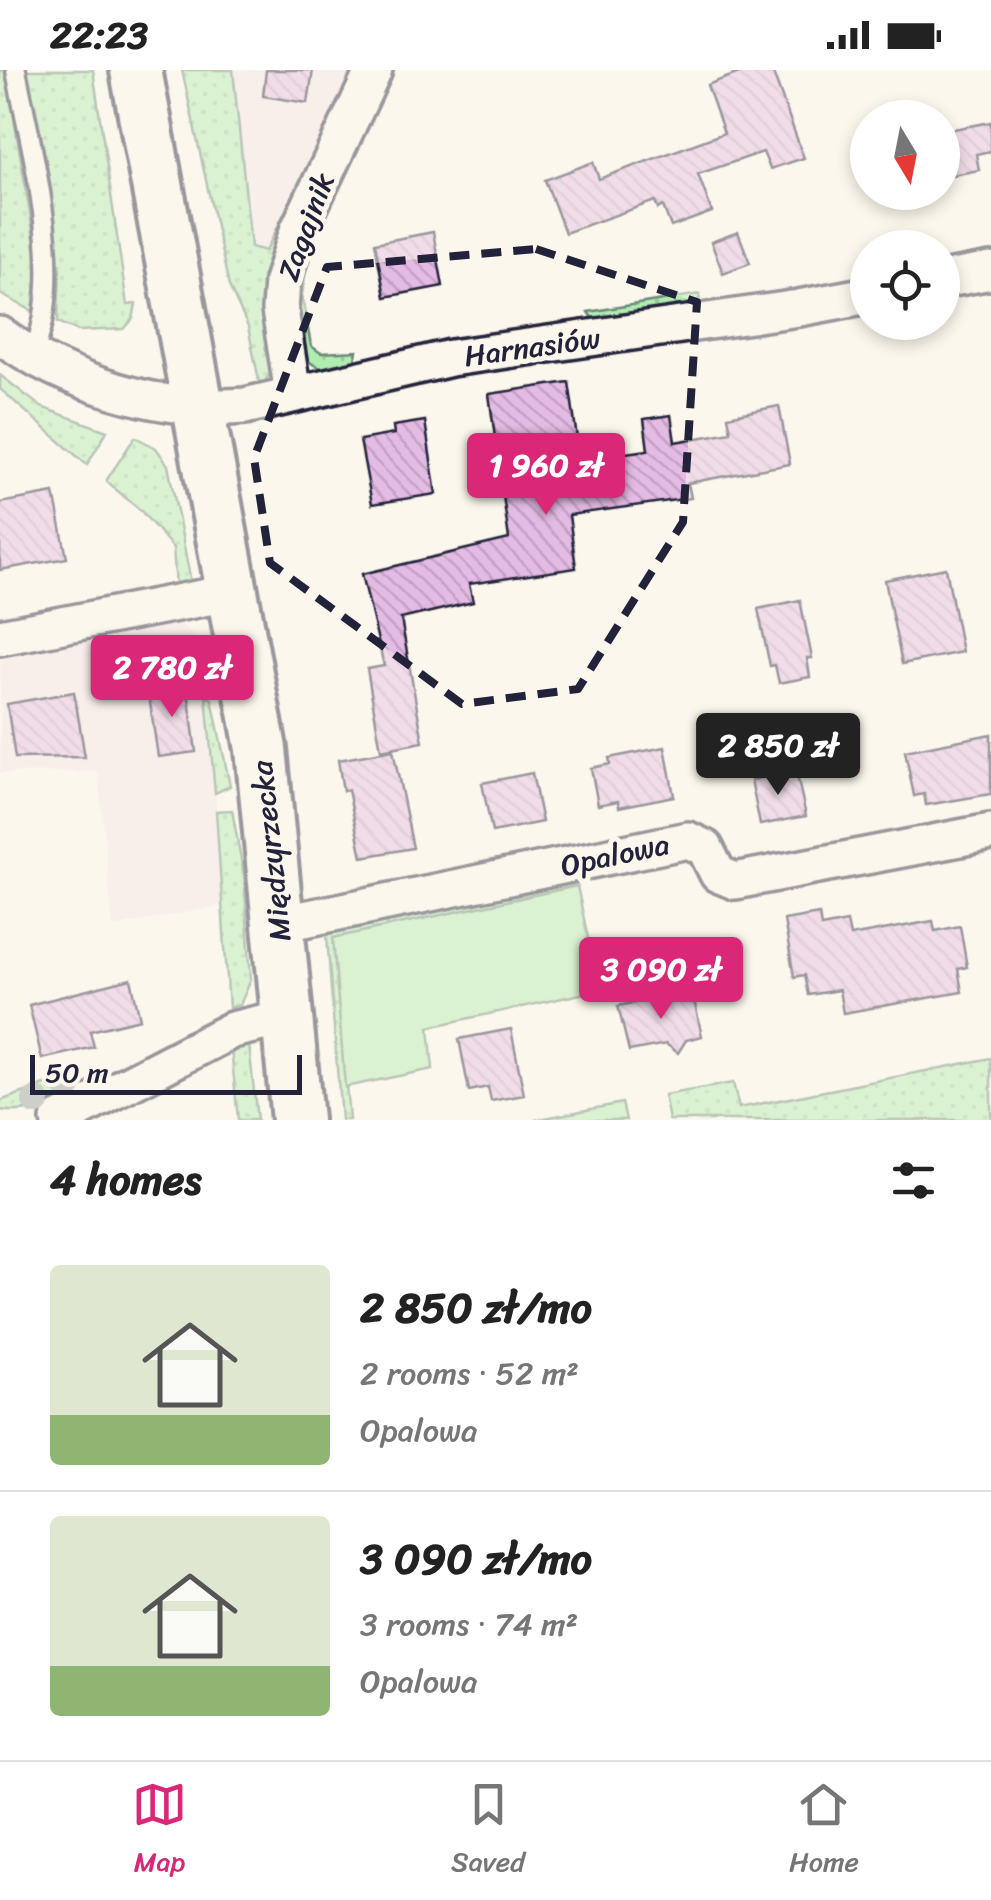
<!DOCTYPE html>
<meta charset="utf-8">
<style>
:root{--surface:#fff;--page:#f2f2f2;--text:#222;--muted:#767676;--line:#e0e0e0;--accent:#db2777}
body{margin:0;font-family:Sriracha,sans-serif;background:var(--page);color:var(--text);height:100vh;display:flex;flex-direction:column;font-size:38px;white-space:nowrap}
*{box-sizing:border-box;margin:0}
p{font-size:32px;color:var(--muted)}
.icon{flex:none;width:55px;height:55px;fill:none;stroke:currentColor;stroke-width:2;stroke-linecap:round;stroke-linejoin:round}
.map{position:relative;height:1050px;overflow:hidden}
.panel{display:flex;flex-direction:column;background:var(--surface);flex:1}
.panel>*{flex:none}
.needle{width:65px;rotate:170deg}
.tools{position:absolute;left:850px;top:30px;display:grid;gap:20px}
.tools a{display:grid;place-items:center;width:110px;height:110px;border-radius:50%;background:var(--surface);box-shadow:0 5px 15px #0003;font-size:50px}
.scale{position:absolute;left:30px;bottom:25px;width:272px;box-sizing:border-box;padding-left:10px;border:5px solid #22223b;border-top:0;font-size:28px;line-height:35px;white-space:nowrap;color:#22223b;-webkit-text-stroke:8px #fbf7ec;paint-order:stroke}
.price{position:absolute;translate:-50% -85px;padding:0 22px;border-radius:10px;background:var(--accent);color:#fff;font-size:32px;line-height:65px;filter:drop-shadow(0 2px 5px #0008)}
.price::after{content:'';position:absolute;left:50%;top:60px;width:30px;height:22px;margin-left:-15px;background:inherit;clip-path:polygon(0 0,100% 0,50% 100%)}
.price.on{background:#222;color:#fff}
ul{padding:0;list-style:none}
li{display:flex;align-items:center;gap:30px;height:250px;padding:0 50px}
li+li{border-top:2px solid var(--line)}
li span{display:grid;place-items:center;flex:none;width:280px;height:200px;border-radius:10px;color:#555}
li>.icon{margin-inline-start:auto}
span .icon{width:120px;height:120px;fill:#fffc;stroke-width:1}
li b{font-size:42px}
h2{display:flex;justify-content:space-between;align-items:center;height:120px;padding:0 50px;font-size:42px}
.status{display:flex;justify-content:space-between;align-items:center;height:70px;padding:0 50px;background:var(--surface);direction:ltr}
.status svg{height:28px;fill:currentColor}
.dock{display:flex;justify-content:space-around;align-items:center;height:140px;border-top:2px solid var(--line);background:var(--surface);font-size:28px;color:var(--muted)}
.dock a{display:grid;justify-items:center;gap:5px}
.dock .on{color:var(--accent)}
.map>svg:first-child{display:block}
.built{fill:#f4e5e9}
.grass{fill:url(#grass-dots);stroke:#6a8776;stroke-width:2.5}
.garden{fill:#b1ecb1;stroke:#6a8776;stroke-width:2.5}
.building{fill:url(#building-back-hatch);stroke:#22223b;stroke-width:2.5}
.lines{fill:none;stroke-linecap:round;stroke-linejoin:round}
.lane-casing{stroke:#22223b;stroke-width:25}
.street-casing{stroke:#22223b;stroke-width:42}
.secondary-casing{stroke:#22223b;stroke-width:58}
.lane{stroke:#fbf7ec;stroke-width:18}
.street{stroke:#fbf7ec;stroke-width:35}
.secondary{stroke:#fbf7ec;stroke-width:50}
.tree{fill:#979d9b}
.marked{fill:none;stroke:#22223b;stroke-width:8;stroke-dasharray:20 12;stroke-linejoin:round}
.labels{text-anchor:middle;dominant-baseline:central;stroke-width:10;stroke-linejoin:round;paint-order:stroke}
.street-label{font-size:30px;fill:#22223b;stroke:#fbf7ec}
</style>
<div class="status"><b>22:23</b><svg viewBox="0 0 49 12"><path d="M0 12V9h3v3zM5 12V6h3v6zM10 12V3h3v9zM15 12V0h3v12zM26 1h20v11H26zM47 4h2v5h-2z"/></svg></div>
<div class="map">
<svg width="991" height="1050" viewBox="0 0 991 1050">
<defs>
<pattern id="grass-dots" width="8" height="8" patternUnits="userSpaceOnUse" patternTransform="scale(2.5)"><rect width="8" height="8" fill="#b1ecb1"/><path d="M2 2h.1M6 6h.1" fill="none" stroke="#98ca99" stroke-width="1.8" stroke-linecap="round"/></pattern>
<pattern id="building-back-hatch" width="6" height="6" patternUnits="userSpaceOnUse" patternTransform="scale(2.5)"><rect width="6" height="6" fill="#e4bbe3"/><path d="M-1 5l2 2M0 0l6 6M5-1l2 2" fill="none" stroke="#c3a0c4"/></pattern>
</defs>
<rect width="100%" height="100%" fill="#fbf7ec"/>
<filter id="ink" filterUnits="userSpaceOnUse"><feTurbulence type="fractalNoise" baseFrequency=".01" numOctaves="2"/><feDisplacementMap in="SourceGraphic" scale="20" xChannelSelector="R" yChannelSelector="G"/><feConvolveMatrix kernelMatrix="1 2 1 2 8 2 1 2 1" color-interpolation-filters="sRGB"/></filter>
<g filter="url(#ink)">
<g class="built">
<path d="M233,0h122l-89,181 -16,-5z"/>
<path d="M178,552l22,18 14,125 7,141 -108,21 -15,-155 -98,1v-114l136,-31z"/>
</g>
<g class="grass">
<path d="M0,0h6l32,192 -5,49 -33,-17z"/>
<path d="M24,0h69l34,235 9,-1 -3,15 -9,10 -46,2 -20,-9 2,-58 -5,-2z"/>
<path d="M182,0h51l18,177 15,4 44,-91c-16,38 -43,83 -45,124 -2,26 17,80 -1,99l-5,-2 -11,-54 -19,-41z"/>
<path d="M388,0h5l-84,183 -7,42 9,51 10,7 36,-2 -3,14c-19,4 -36,9 -50,-9l-8,-52 3,-36z"/>
<path d="M700,224l-2,16 -102,14 -8,-12z"/>
<path d="M0,305l41,32 66,24 -20,34 -87,-76z"/>
<path d="M135,367l21,11 12,17 23,117 -4,3h-11l-3,-37 -32,-37 -35,-30z"/>
<path d="M206,626l6,3 18,87 -15,7z"/>
<path d="M232,740l12,66 7,103 -11,26 -11,3 -13,-197z"/>
<path d="M573,813l4,3 -243,52 15,182h-8l-14,-184 6,-5 181,-40z"/>
<path d="M238,974h11l8,76h-19l-7,-72z"/>
<path d="M991,988v62h-322l-5,-25 69,-12 6,25z"/>
<path d="M76,1004l-2,15c-25,15 -44,26 -74,21v-9z"/>
</g>
<g class="garden">
<path d="M577,816l22,104 -170,37 4,42 -88,18 -12,-149z"/>
<path d="M622,1033l4,17h-91z"/>
</g>
<g class="building">
<path d="M266,0h47l-5,33 -45,-7z"/>
<path d="M747,0h25l32,88 -34,11 -7,-17 -65,22 14,38 -41,15 -8,-21 -5,3 -3,-8 -90,32 -20,-53 48,-18 6,17 125,-46 -17,-48z"/>
<path d="M991,52v29l-15,3 3,16 -37,7v-46z"/>
<path d="M433,162l10,54 -58,11 -10,-54z"/>
<path d="M738,162l12,31 -27,10 -12,-31z"/>
<path d="M569,312l11,77 68,-9 -4,-31 27,-4 4,27 56,-10 -3,-16 51,-10 11,58 -102,19 3,15 -122,17 7,53 -107,16 4,18 -72,17 22,123 -42,8 -14,-81 17,-3 -22,-92 147,-35 -20,-145z"/>
<path d="M425,351l11,73 -64,10 -12,-64 34,-6 -1,-8z"/>
<path d="M54,423l13,65 -67,12v-67z"/>
<path d="M946,498l16,84 -60,12 -17,-84z"/>
<path d="M800,530l12,58h-5l3,19 -31,6 -4,-18 -5,1 -12,-57z"/>
<path d="M187,613l9,69 -38,5 -10,-68z"/>
<path d="M74,622l11,65 -70,1 -8,-54z"/>
<path d="M991,664v60l-65,11 -2,-11 -10,2 -9,-45z"/>
<path d="M665,677l9,49 -55,11 -1,-6 -20,4 -7,-37 19,-4 -1,-6z"/>
<path d="M393,680l20,98 -51,9 -14,-67 -5,1 -5,-31z"/>
<path d="M796,701l10,45 -46,9 -9,-45z"/>
<path d="M532,703l10,49 -50,10 -10,-49z"/>
<path d="M819,844l2,13 26,-5 3,14 83,-15 2,10 25,-5 7,41 -9,2 4,23 -119,21 -4,-23 -31,5 -4,-20 -10,2 -10,-57z"/>
<path d="M131,909l9,40 -50,12 4,16 -52,12 -13,-54z"/>
<path d="M692,921l10,45 -16,4 -8,13 -12,-9 -37,7 -11,-45z"/>
<path d="M511,959l13,66 -33,6 -3,-14 -19,4 -10,-52z"/>
</g>
<g class="lines">
<g class="lane-casing">
<path id="lane" d="M16,0c15,81 53,211 15,287"/>
</g>
<g class="street-casing">
<g id="street">
<path d="M942,210l49,-9"/>
<path d="M0,265c66,48 162,78 245,71l206,-48 348,-50 69,-13"/>
<path d="M293,324l-13,-84 2,-29 16,-50 76,-161"/>
<path d="M0,567l234,-45"/>
<path d="M280,854l408,-84 17,8 13,26 17,7 256,-49"/>
<path d="M59,1050l173,-90 55,-13"/>
</g>
</g>
<g class="secondary-casing">
<path id="secondary" d="M136,0l125,679 36,371"/>
</g>
<use href="#lane" class="lane"/>
<use href="#street" class="street"/>
<use href="#secondary" class="secondary"/>
</g>
<g class="tree">
<circle cx="67" cy="1016" r="14"/>
<circle cx="36" cy="1031" r="14"/>
</g>
</g>
<path d="M0 0H991V1050H0ZM536,179l161,53 -14,220 -105,167 -116,15 -192,-141 -16,-105 73,-191z" fill="#fbf7ec" fill-opacity=".55" fill-rule="evenodd"/>
<path class="marked" d="M536,179l161,53 -14,220 -105,167 -116,15 -192,-141 -16,-105 73,-191z"/>
<g class="labels">
<g class="street-label">
<text transform="translate(306 157) rotate(-70)">Zagajnik</text>
<text transform="translate(532 277) rotate(-8)">Harnasiów</text>
<text transform="translate(271 781) rotate(-96)">Międzyrzecka</text>
<text transform="translate(615 785) rotate(-12)">Opalowa</text>
</g>
</g>
</svg>
<div class="tools">
<a><svg class="needle" viewBox="-14 -14 28 28"><path d="M0-13l5 13h-10z" fill="#e53935"/><path d="M0 13l5-13h-10z" fill="#767676"/></svg></a>
<a><svg class="icon" aria-label="locate" viewBox="0 0 24 24"><circle cx="12" cy="12" r="6"/><path d="M12 2v4M12 18v4M2 12h4M18 12h4"/></svg></a>
</div>
<div class="scale">50 m</div>
<b class="price" style="left:546px;top:448px">1 960 zł</b>
<b class="price" style="left:172px;top:650px">2 780 zł</b>
<b class="price on" style="left:778px;top:728px">2 850 zł</b>
<b class="price" style="left:661px;top:952px">3 090 zł</b>
</div>
<section class="panel">
<h2>4 homes<svg class="icon" aria-label="filters" viewBox="0 0 24 24"><path d="M4 7h16M4 17h16"/><circle cx="9" cy="7" r="2"/><circle cx="15" cy="17" r="2"/></svg></h2>
<ul>
<li><span style="background:linear-gradient(#dfe7d0 75%,#8fb573 0)"><svg class="icon" aria-label="home" viewBox="0 0 24 24"><path d="M3 11l9-7 9 7M6 9v11h12V9"/></svg></span><div><b>2 850 zł/mo</b><p>2 rooms · 52 m²</p><p>Opalowa</p></div></li>
<li><span style="background:linear-gradient(#dfe7d0 75%,#8fb573 0)"><svg class="icon" aria-label="home" viewBox="0 0 24 24"><path d="M3 11l9-7 9 7M6 9v11h12V9"/></svg></span><div><b>3 090 zł/mo</b><p>3 rooms · 74 m²</p><p>Opalowa</p></div></li>
</ul>
</section>
<nav class="dock">
<a class="on"><svg class="icon" aria-label="map" viewBox="0 0 24 24"><path d="M3 6l6-2 6 2 6-2v14l-6 2-6-2-6 2zM9 4v14M15 6v14"/></svg>Map</a>
<a><svg class="icon" aria-label="saved" viewBox="0 0 24 24"><path d="M7 4h10v16l-5-4-5 4z"/></svg>Saved</a>
<a><svg class="icon" aria-label="home" viewBox="0 0 24 24"><path d="M3 11l9-7 9 7M6 9v11h12V9"/></svg>Home</a>
</nav>
